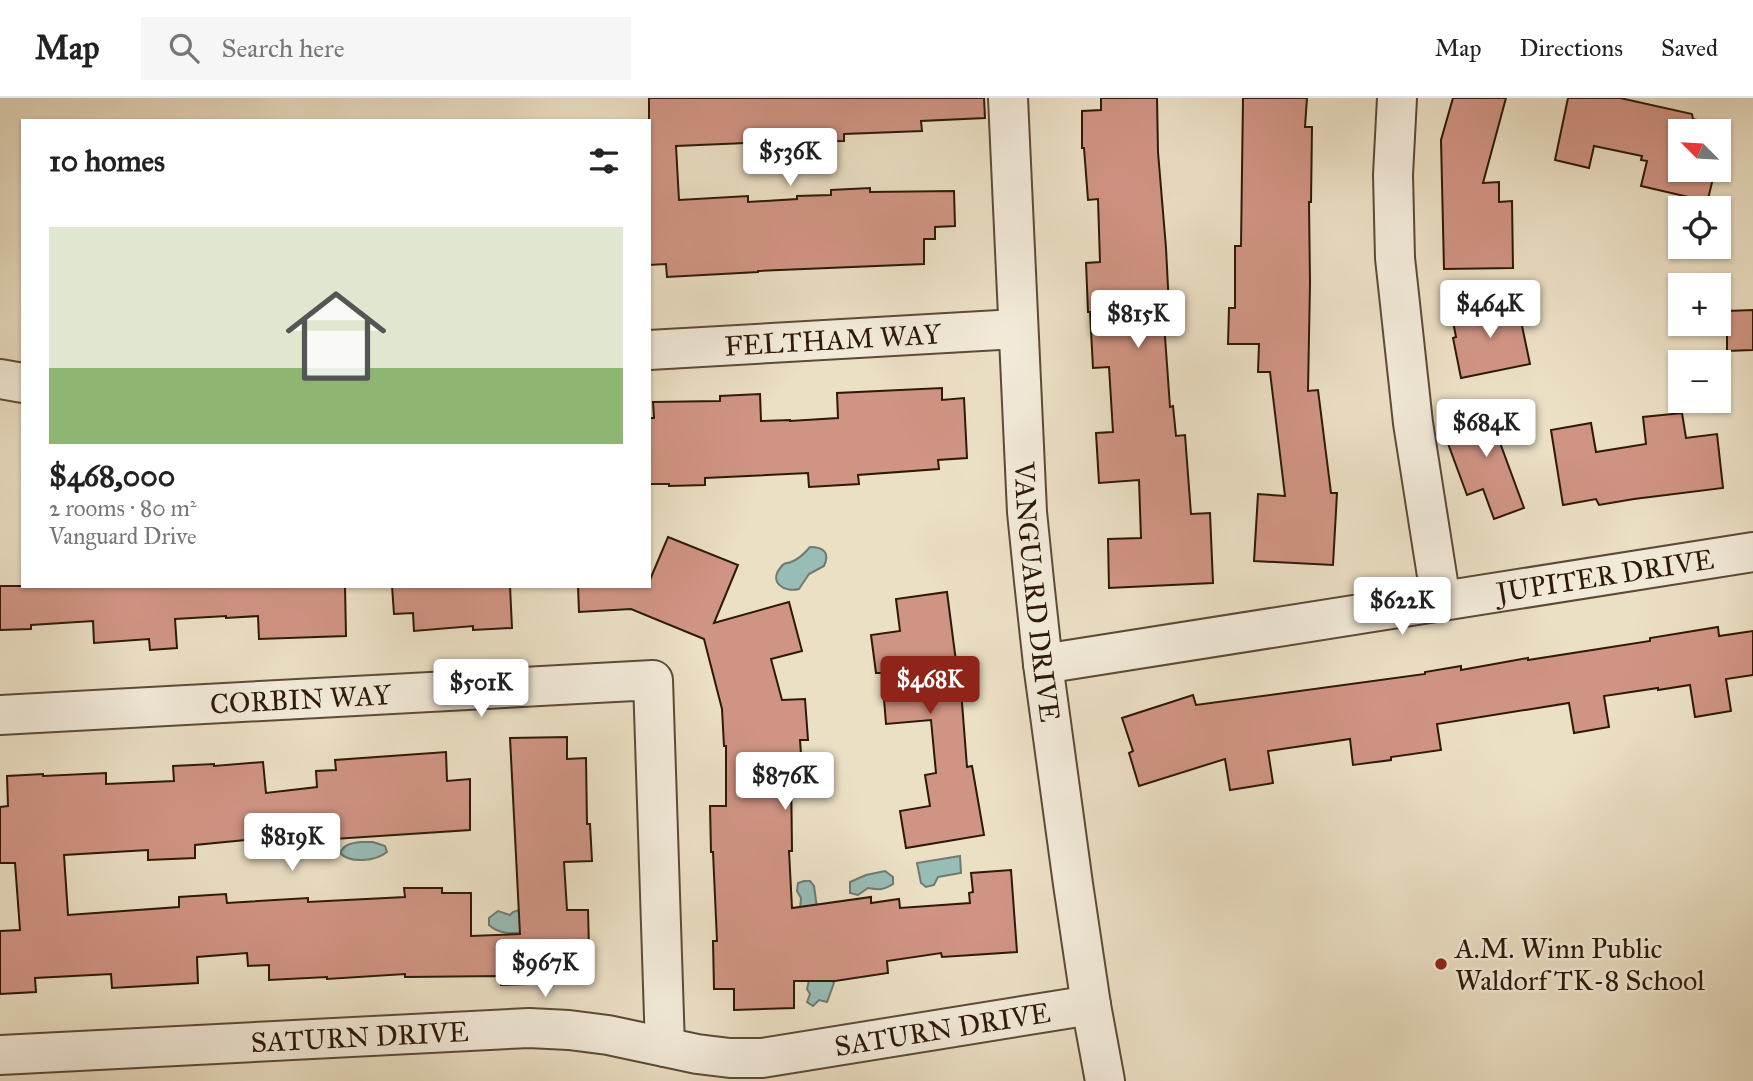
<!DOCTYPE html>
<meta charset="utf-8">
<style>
:root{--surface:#fff;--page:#f6f6f6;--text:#222;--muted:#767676;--line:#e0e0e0;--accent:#8f2418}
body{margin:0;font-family:"IM FELL Great Primer",serif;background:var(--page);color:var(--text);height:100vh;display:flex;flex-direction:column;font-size:26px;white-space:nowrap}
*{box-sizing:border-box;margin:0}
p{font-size:23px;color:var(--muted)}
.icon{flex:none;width:38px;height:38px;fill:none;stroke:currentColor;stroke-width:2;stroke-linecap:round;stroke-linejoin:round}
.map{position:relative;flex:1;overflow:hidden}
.sheet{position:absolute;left:21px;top:21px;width:630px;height:469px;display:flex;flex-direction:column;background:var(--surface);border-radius:0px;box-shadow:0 2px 5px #0004}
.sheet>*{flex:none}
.needle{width:46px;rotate:294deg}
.controls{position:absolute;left:1668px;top:21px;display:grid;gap:14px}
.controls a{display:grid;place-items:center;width:63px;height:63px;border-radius:0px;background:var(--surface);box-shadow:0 2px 5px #0004;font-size:35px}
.price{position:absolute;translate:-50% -60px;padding:0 16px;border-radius:7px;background:#fff;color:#222;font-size:23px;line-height:46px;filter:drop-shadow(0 2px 4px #0008)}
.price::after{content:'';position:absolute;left:50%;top:42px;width:21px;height:16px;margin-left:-10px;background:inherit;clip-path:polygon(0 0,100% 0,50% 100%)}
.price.on{background:var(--accent);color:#fff}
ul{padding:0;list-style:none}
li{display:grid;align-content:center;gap:14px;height:371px;padding:0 28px}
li+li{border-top:2px solid var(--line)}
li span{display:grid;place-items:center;height:217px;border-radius:0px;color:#555}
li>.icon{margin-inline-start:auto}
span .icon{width:126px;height:126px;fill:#fffc;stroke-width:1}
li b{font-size:30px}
h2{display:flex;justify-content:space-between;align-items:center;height:84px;padding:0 28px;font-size:30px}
header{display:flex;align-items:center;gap:42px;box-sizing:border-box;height:98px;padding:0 35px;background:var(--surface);border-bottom:2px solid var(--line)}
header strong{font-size:33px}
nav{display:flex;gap:38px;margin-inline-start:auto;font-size:24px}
.search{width:490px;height:63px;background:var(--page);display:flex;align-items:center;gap:18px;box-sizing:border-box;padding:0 24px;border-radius:0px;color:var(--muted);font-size:26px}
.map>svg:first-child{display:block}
.water{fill:#98bcb6;stroke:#6e7b70;stroke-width:2}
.building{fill:#d09484;stroke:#2e1907;stroke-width:2}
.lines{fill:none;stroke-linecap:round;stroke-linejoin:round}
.minor-casing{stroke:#5d4a36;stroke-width:42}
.minor{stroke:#f2ead9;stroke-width:38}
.poi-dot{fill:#8f2418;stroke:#f2ead9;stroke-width:2.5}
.labels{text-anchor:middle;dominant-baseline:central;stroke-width:5;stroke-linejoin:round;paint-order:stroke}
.street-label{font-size:28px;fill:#2e1907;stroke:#f2ead9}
.poi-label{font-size:28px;fill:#2e1907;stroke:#f2ead9;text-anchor:start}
</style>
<header>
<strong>Map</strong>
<div class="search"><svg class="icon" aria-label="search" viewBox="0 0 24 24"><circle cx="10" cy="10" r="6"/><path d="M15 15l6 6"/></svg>Search here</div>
<nav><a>Map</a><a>Directions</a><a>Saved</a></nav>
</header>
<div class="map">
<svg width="1753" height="983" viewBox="0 0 1753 983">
<rect width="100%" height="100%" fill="#ebdfc4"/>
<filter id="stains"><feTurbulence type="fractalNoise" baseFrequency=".00286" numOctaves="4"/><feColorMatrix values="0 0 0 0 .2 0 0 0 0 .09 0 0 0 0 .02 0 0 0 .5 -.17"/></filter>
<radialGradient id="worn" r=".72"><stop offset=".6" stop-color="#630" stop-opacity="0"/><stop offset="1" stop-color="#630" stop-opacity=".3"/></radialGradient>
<g class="water">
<path d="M810,449c14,0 20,6 14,19l-15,8 -10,15c-15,4 -31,-7 -18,-22 3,-5 5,-3 10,-5 8,-3 14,-9 19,-15z"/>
<path d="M361,744h12l12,4 2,6c-11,9 -37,12 -47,1 4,-9 12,-10 21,-11z"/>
<path d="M960,758l1,17 -23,4 -4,8 -8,2 -5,-4 -4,-20z"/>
<path d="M885,773l8,6v7c-9,6 -14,6 -25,4l-10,7 -8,-2v-11l16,-7z"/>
<path d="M804,783h6l4,5 4,29 -18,-6 1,-11 -4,-7 1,-8z"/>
<path d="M519,812h6l6,22c-15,1 -30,4 -42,-7v-7l9,-7 12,4 3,-3z"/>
<path d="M827,878l7,7 -7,19 -8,-2 -6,6 -6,-4 3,-8 -3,-5 2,-9z"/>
</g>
<g class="building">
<path d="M649,0h335l1,20 -64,3 1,10 -78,3v7l-76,1 -92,4 3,54 69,-4v6l49,-3v-3l34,-1v-5l39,-2v4l84,-1 1,35 -20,1v12h-11v25l-166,7v1l-91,5 -1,-13 -17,1z"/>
<path d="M1101,0h56l1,54 8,96 3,59 -6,1 7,99 3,-1 3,30 9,-1 6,79 19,-1 3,70 -104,5 -1,-49 33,-1 -2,-58 -40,3 -3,-50 17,-1 -4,-65 -16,1 -3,-56h-2l-2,-49 14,-1 -2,-63 -10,1 -4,-52h-2v-37l19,-1z"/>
<path d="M1243,0h64l-2,29h7l-1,75h-2l1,81 -2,108 10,-1 13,103h6l-4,72 -79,-4 4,-67 27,2 -15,-124h-12l1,-28h-31l1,-36h6v-62h6z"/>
<path d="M1453,0h53l-23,85 16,-1v20l13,-1 1,67 -69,1 -3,-129z"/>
<path d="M1568,0h52l72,16 1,5 32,8 -7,28v-24h-38v39h35l-7,29h-11l-56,-13 6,-25 -6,-1 1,-4 -48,-10 -5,22 -34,-8z"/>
<path d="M1517,204l13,62 -69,14 -8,-40 3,-1 -4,-21z"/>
<path d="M1753,212v40l-26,1v-40z"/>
<path d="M942,290v12l22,-2 3,60 -29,2 1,9 -81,6 1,9 -50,3 -1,-14 -103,5v7l-36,1v-2h-20v-66h5l-1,-16 67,-1v-5l40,-2 1,27 29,-1v1l48,-3 -1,-25z"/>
<path d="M1508,308l10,27 -19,7 25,68 -30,11 -11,-30 -16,6 -24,-65z"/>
<path d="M1682,315l4,25 31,-4 6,54 -89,11 -35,6 -3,-6 -33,6 -12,-75 40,-7 5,29 50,-8 -3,-27z"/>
<path d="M668,439l70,28 -24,58 75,-21 13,49 -31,8 11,41 23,-1 3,41h-8l2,28h-11l1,83h-3l3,57 79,-11v6l28,-4 1,9 70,-5 -1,-10 4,-1 -2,-19 40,-3 6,82 -75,5 -1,-4 -54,8 1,12 -53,8h-41v27l-60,2v-21h-20l-1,-48h4l-4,-89h-2l-1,-46h16v-60h-2l-2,-37 -18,-70 -73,-30 -52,3 -1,-26h71v-4z"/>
<path d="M0,488h345l1,50 -87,3 -1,-23 -32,2v-2l-51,3 2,29 -27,2 -1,-11 -55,4 -1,-22 -62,4v4l-31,1z"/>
<path d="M392,488h118l2,42 -39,2v-4l-59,5 -1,-18 -19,1z"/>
<path d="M947,494l11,85h2l7,90 5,-1 12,69 -78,13 -6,-37 30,-5 -5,-31 11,-2 -5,-53 -45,4 -4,-51h-6l-5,-38 29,-4 -4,-32z"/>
<path d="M1718,529l1,9 34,-5v44l-27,4 5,32 -36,6 -5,-32 -32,5v-2l-54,8 5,31 -35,6 -5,-30 -132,21 4,26 -50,7v3l-38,5 -3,-26 -82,12 5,32 -43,7 -5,-31 -86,27 -10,-33 4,-2 -11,-33 71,-23 3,10 229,-31v-2l36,-6v4l67,-12v2l122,-19v-3z"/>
<path d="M567,639v22l19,-1 1,66h3l2,37 -28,1 3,48h21l1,39 -12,1 1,32 -77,3v-9l-96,1v-3l-78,5v-2l-58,3v-15l-21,1 -1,-13 -50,4 1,26 -86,5 -1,-14 -76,4 1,14 -36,2v-63l20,-1 -5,-67h-15v-56l8,-1 -1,-30 36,-2v2l63,-3v11l68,-3 -1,-15 41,-2v2l49,-4 3,31 51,-6 -1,-16 20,-1 -1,-10 111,-8 1,29 23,-2v51l-151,10v-7l-124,12v13l-47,2v-10l-84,5 4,60 111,-8v-10l47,-3 1,9 81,-5v4l97,-5 -1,-9h38v5h29v43l49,-2 -10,-196z"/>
</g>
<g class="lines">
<g class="minor-casing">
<g id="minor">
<path id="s1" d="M1008,0l19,414 7,69 9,83 30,220 18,121 14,76"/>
<path d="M1397,0l-4,77 2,83 18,165 28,178"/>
<path id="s2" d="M649,252l368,-21"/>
<path d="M0,281l23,4"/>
<path id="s3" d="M1043,566l710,-112"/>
<path id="s4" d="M0,617l653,-35 12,367"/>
<path id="s5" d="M0,957l529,-27 40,2 39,5 89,19 33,4h32l329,-53"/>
</g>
</g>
<use href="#minor" class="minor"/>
</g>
<circle class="poi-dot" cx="1441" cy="866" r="7"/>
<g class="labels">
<g class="street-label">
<text stroke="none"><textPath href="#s2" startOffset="184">FELTHAM WAY</textPath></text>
<text stroke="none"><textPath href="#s3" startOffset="569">JUPITER DRIVE</textPath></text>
<text stroke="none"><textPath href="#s1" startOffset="495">VANGUARD DRIVE</textPath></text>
<text stroke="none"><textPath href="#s4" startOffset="301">CORBIN WAY</textPath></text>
<text stroke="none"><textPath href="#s5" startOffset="948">SATURN DRIVE</textPath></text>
<text stroke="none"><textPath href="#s5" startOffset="360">SATURN DRIVE</textPath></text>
</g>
<g class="poi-label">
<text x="1455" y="850">A.M. Winn Public<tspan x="1455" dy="32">Waldorf TK-8 School</tspan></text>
</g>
</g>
<rect width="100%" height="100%" filter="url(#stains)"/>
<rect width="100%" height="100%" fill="url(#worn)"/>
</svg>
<div class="controls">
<a><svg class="needle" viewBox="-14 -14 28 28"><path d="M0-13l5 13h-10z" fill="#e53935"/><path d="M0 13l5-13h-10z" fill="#767676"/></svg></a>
<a><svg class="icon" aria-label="locate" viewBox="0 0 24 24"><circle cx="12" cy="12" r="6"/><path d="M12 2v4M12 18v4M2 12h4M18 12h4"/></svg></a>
<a>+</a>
<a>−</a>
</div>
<b class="price" style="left:790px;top:90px">$536K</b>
<b class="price" style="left:1490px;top:242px">$464K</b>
<b class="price" style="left:1138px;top:252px">$815K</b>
<b class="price" style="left:1486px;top:361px">$684K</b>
<b class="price" style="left:1402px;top:539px">$622K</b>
<b class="price on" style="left:930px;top:618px">$468K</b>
<b class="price" style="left:481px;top:621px">$501K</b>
<b class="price" style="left:785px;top:714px">$876K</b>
<b class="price" style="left:292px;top:775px">$819K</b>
<b class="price" style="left:545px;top:901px">$967K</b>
<section class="sheet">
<h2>10 homes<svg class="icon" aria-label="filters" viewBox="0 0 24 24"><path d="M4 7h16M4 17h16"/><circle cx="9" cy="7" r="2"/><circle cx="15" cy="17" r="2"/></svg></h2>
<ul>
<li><span style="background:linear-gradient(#dfe7d0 65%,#8fb573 0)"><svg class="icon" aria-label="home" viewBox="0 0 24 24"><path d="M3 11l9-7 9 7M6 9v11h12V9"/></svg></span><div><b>$468,000</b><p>2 rooms · 80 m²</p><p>Vanguard Drive</p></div></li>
</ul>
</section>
</div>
